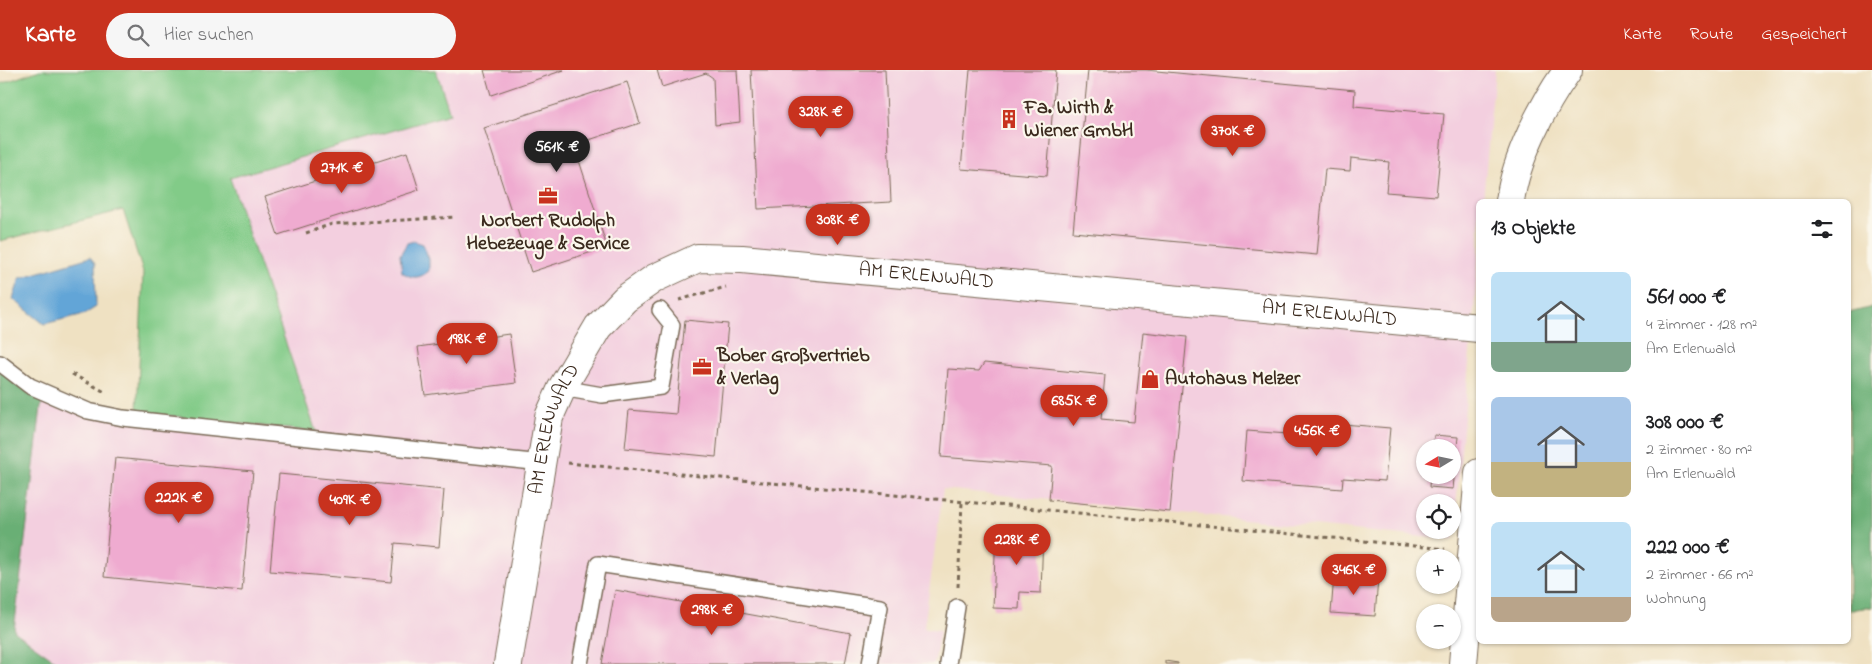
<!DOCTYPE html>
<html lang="de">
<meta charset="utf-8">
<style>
:root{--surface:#fff;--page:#f6f6f6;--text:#202124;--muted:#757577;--accent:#c8321e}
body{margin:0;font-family:"Indie Flower",sans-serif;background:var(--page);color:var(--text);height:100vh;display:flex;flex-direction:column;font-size:19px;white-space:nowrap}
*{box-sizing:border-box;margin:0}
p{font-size:16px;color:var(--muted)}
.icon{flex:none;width:28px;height:28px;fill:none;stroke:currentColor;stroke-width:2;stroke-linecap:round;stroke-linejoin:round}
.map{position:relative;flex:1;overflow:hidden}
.side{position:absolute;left:1476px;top:129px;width:375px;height:445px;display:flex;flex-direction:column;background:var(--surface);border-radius:8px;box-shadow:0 1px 4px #0004}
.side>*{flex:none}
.needle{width:32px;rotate:260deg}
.fabs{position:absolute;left:1416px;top:369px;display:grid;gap:10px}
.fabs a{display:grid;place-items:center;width:45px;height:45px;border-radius:50%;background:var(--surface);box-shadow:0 1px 4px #0004;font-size:25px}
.price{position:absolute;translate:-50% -42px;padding:0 11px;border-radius:18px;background:var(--accent);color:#fff;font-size:16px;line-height:32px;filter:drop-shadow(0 1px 2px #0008)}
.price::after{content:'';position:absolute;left:50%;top:30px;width:15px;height:11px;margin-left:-8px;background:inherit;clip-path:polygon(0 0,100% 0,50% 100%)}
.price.on{background:#222;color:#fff}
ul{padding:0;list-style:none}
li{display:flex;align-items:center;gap:15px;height:125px;padding:0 15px}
li span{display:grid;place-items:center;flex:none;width:140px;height:100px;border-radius:8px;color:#555}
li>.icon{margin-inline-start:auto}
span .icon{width:60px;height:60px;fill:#fffc;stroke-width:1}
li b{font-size:21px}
h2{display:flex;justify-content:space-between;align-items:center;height:60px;padding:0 15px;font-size:21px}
header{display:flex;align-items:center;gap:30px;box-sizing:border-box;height:70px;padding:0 25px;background:var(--accent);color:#fff}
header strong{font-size:24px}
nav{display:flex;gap:28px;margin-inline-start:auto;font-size:18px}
.search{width:350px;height:45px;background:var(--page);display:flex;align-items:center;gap:12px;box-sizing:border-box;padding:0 18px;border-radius:28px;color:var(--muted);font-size:19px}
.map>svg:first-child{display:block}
.built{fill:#f3cfdf;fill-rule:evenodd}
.green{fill:#82cb88;stroke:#5e7a53}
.forest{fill:#69af74;stroke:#526c49}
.water{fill:#62a5d7;stroke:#4e687a}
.building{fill:#efabd0}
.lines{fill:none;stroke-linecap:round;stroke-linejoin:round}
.service-casing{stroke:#7a6a57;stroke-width:18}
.minor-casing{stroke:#7a6a57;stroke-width:30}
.tertiary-casing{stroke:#7a6a57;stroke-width:30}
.path{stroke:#7a6a57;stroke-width:3;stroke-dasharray:4 4;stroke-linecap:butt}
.service{stroke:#fff;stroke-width:15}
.minor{stroke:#fff;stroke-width:28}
.tertiary{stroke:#fff;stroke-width:28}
.labels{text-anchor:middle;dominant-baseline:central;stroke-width:4.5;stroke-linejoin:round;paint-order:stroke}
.poi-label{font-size:20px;font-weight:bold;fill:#3b2a1e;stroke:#fbf7ec;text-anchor:start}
.street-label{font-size:20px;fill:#3b2a1e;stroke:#fbf7ec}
</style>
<header>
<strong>Karte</strong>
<div class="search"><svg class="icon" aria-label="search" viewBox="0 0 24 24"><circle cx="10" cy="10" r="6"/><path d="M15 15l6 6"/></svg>Hier suchen</div>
<nav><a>Karte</a><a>Route</a><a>Gespeichert</a></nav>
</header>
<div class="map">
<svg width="1872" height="594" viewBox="0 0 1872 594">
<rect width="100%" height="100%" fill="#fbf7ec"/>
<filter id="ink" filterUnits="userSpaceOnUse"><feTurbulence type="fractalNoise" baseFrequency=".02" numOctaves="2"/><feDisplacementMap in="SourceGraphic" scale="10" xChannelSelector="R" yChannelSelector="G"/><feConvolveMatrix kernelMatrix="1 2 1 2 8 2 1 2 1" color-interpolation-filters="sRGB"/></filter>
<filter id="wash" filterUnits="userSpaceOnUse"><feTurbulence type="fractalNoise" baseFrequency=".0096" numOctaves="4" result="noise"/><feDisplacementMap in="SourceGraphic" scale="20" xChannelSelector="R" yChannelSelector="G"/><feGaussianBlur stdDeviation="1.12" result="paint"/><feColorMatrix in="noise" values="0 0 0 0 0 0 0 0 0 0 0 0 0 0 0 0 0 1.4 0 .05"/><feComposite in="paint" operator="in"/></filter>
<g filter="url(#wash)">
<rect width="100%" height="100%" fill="#efe1c2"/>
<path class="built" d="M436,0h1059l-12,131h-4v52l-26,287 -510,-51 -19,139 16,2 -6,34h-874l-46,-33 28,-232 274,32 -86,-253 220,-64zM1425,378h27v27h-27zM1425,432h27v28h-27z"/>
<path class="green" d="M40,0h396l14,44 -220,64 86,254 -179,-20 6,-140 -20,-62 -123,31v-157z"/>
<g class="forest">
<path d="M1872,237v300l-23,3v-297z"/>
<path d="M0,285l42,44 -28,232 46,33h-60z"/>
</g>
<g class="water">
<path d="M414,171l9,3 6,15v12c-10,8 -17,8 -27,1l-2,-17 7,-12z"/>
<path d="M90,187l5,6 1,44 -11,7 -41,10 -31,-25 7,-21z"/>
</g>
<g id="blocks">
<g class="building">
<path d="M484,0h80l-73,25z"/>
<path d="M657,0h80l3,52 -25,3 -2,-47 -7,-5 -44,14z"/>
<path d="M751,0h134l6,132 -133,7z"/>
<path d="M970,0h86l-9,106 -86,-7z"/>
<path d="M1088,0h58l209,20 -1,16 90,8 -8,82 -50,-4 3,-30 -38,-4 -1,13 -25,-2 -8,86 -244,-23z"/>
<path d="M627,12l13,41 -66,22 33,102 -76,25 -47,-144z"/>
<path d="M407,82l12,38 -141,45 -13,-38z"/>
<path d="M685,250l43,4 -12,133 -91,-9 4,-38 47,4z"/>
<path d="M1143,262l44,5 -17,175 -121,-12 3,-34 -111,-9 7,-88 31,2 5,-8 121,12 -4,44 33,3z"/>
<path d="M509,264l7,49 -91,12 -7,-48z"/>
<path d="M1343,354l47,4 -5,53 -42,-3 -1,11 -99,-8 4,-50 95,7z"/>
<path d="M1434,365l24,2 -5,52 -24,-2 1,-12h22v-27h-19z"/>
<path d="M115,388l138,13 -11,120 -138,-14z"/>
<path d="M279,404l165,16 -5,57 -44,-4 -4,39 -121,-11z"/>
<path d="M996,459l47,2 -2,62 -21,-1 -1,17 -26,-1z"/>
<path d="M1334,505l44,4 -3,37 -44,-3z"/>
<path d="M615,520l236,43 -6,31h-243z"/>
<path d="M1165,591l13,2v1h-13z"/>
</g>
</g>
</g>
<g filter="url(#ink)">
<use href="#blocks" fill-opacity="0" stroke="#7a6a57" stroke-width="1"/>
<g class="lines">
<g class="service-casing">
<g id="service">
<path d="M0,293l30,23 58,25 35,7 419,45"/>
<path d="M562,318l40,7 59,-8 11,-62 -12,-15"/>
<path d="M580,594l18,-100 282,43 -10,57"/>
<path d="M948,594l9,-57"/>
</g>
</g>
<g class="minor-casing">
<g id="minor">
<path id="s1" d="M508,594l41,-247 13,-29 36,-61 27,-28 30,-21 43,-20 44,1 737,69"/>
</g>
</g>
<g class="tertiary-casing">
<g id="tertiary">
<path d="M1510,131c6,-43 32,-95 58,-131"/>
<path d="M1463,594l16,-191"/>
</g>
</g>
<g class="path">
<path d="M306,163l26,-9 124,-7"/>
<path d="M679,230l47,-13"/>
<path d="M72,304l33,18"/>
<path d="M568,393l877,86"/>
<path d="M958,517l4,-85"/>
</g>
<use href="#service" class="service"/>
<use href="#minor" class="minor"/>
<use href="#tertiary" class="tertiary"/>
</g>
</g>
<defs>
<g id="building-bare" transform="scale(1.5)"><path d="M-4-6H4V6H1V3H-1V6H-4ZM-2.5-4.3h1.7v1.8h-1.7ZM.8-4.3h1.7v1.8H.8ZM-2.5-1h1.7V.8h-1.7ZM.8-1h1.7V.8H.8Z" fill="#c8321e" stroke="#fbf7ec" stroke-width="2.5" paint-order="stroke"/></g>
<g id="office-bare" transform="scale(1.5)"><path d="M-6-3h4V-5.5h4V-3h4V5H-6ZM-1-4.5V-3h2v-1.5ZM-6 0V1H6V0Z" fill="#c8321e" stroke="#fbf7ec" stroke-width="2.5" paint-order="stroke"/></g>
<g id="shop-bare" transform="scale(1.5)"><path d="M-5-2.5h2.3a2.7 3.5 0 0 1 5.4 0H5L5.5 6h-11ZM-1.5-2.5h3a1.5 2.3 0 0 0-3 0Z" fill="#c8321e" stroke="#fbf7ec" stroke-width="2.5" paint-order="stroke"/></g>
</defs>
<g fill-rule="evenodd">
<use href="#building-bare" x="1009" y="49"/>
<use href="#office-bare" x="548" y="126"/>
<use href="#office-bare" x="702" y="297"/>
<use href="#shop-bare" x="1150" y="309"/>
</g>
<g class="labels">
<g class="poi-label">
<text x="1024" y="38">Fa. Wirth &amp;<tspan x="1024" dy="23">Wiener GmbH</tspan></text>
<text x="548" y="151" text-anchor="middle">Norbert Rudolph<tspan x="548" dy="23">Hebezeuge &amp; Service</tspan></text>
<text x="717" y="286">Bober Großvertrieb<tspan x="717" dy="23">&amp; Verlag</tspan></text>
<text x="1165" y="309">Autohaus Melzer</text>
</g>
<g class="street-label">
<text stroke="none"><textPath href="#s1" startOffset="705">AM ERLENWALD</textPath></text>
<text stroke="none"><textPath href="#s1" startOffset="1110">AM ERLENWALD</textPath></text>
<text stroke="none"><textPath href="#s1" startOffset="240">AM ERLENWALD</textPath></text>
</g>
</g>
</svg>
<div class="fabs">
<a><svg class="needle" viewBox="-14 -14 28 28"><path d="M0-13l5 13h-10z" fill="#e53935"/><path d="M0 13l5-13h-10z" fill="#757577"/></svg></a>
<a><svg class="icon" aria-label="locate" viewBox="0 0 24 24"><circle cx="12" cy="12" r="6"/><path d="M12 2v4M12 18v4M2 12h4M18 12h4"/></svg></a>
<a>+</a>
<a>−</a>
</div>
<b class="price" style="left:821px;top:68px">328K €</b>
<b class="price" style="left:1233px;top:87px">370K €</b>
<b class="price on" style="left:557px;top:103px">561K €</b>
<b class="price" style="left:342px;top:124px">271K €</b>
<b class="price" style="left:838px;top:176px">308K €</b>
<b class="price" style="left:467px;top:295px">198K €</b>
<b class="price" style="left:1074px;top:357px">685K €</b>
<b class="price" style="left:1317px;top:387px">456K €</b>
<b class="price" style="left:179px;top:454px">222K €</b>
<b class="price" style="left:350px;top:456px">409K €</b>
<b class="price" style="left:1017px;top:496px">228K €</b>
<b class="price" style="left:1354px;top:526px">346K €</b>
<b class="price" style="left:712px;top:566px">298K €</b>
<section class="side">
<h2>13 Objekte<svg class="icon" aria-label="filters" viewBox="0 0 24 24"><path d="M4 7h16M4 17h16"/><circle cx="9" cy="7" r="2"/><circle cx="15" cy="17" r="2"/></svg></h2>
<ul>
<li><span style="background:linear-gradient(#bfe0f5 70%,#7fa58c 0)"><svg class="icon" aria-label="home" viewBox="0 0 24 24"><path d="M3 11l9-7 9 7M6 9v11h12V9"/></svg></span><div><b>561 000 €</b><p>4 Zimmer · 128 m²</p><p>Am Erlenwald</p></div></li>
<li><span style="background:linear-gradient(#a9c7e8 65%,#c2b280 0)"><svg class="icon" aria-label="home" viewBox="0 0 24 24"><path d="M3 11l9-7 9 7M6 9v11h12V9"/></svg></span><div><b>308 000 €</b><p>2 Zimmer · 80 m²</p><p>Am Erlenwald</p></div></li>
<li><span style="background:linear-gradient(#bfe0f5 75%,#b9a48a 0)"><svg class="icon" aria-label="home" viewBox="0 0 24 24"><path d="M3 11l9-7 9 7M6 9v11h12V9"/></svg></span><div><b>222 000 €</b><p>2 Zimmer · 66 m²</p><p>Wohnung</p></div></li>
</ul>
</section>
</div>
